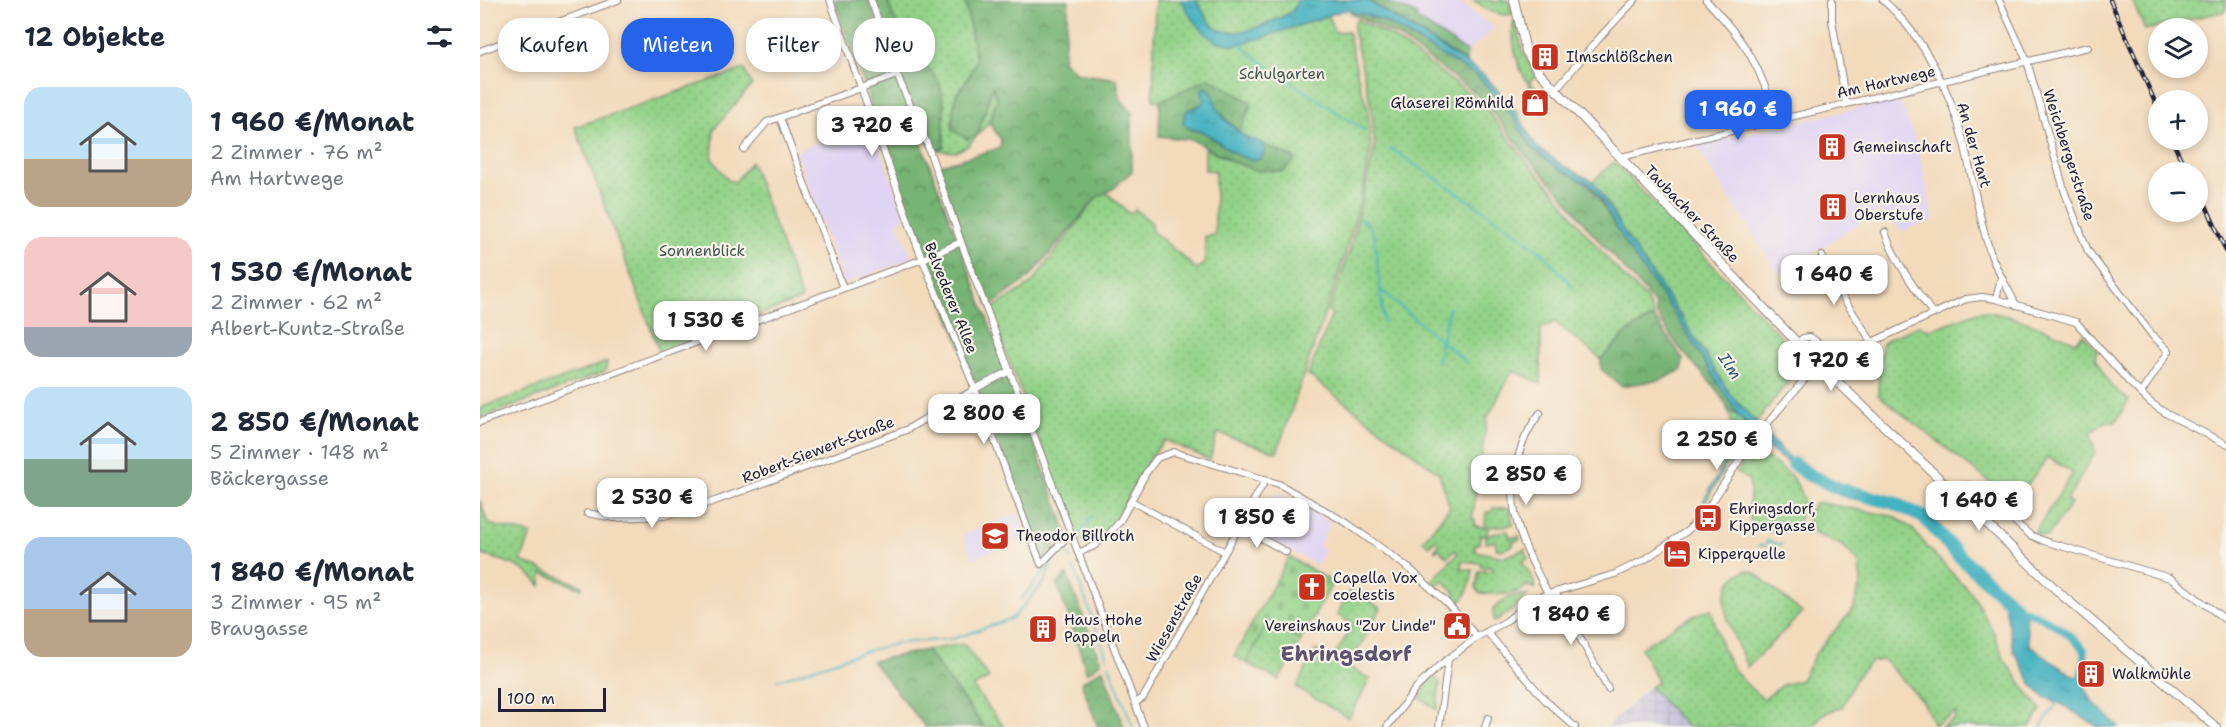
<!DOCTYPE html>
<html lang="de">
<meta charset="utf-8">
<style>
:root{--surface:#fff;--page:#f6f6f7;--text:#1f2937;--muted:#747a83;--accent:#2563eb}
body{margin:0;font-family:"Shantell Sans",sans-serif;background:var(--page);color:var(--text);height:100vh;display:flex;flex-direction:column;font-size:22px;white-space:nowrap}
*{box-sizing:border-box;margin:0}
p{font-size:20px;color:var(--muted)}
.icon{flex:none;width:33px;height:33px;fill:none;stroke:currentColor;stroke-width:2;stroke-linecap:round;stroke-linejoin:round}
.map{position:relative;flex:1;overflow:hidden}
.drawer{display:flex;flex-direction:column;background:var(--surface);width:480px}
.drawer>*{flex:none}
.guide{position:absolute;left:18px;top:18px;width:570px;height:54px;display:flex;gap:12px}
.controls{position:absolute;left:1668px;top:18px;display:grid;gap:12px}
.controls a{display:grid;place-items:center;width:60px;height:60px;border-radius:50%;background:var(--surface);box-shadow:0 3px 9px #0003;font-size:30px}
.scale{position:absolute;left:18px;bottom:15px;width:108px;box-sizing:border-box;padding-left:6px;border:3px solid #22223b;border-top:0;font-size:16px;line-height:21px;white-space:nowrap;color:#22223b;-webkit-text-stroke:4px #f7f3e8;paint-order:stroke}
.price{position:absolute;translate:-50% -51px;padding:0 14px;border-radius:12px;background:#fff;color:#222;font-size:20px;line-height:39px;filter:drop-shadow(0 2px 3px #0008)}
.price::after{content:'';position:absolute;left:50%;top:36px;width:18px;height:14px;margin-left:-9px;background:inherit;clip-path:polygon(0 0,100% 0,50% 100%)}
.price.selected{background:var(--accent);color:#fff}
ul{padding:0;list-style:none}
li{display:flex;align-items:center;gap:18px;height:150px;padding:0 24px}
li span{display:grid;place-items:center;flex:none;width:168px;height:120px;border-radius:18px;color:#555}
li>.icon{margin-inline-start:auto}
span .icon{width:72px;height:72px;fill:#fffc;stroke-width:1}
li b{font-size:26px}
h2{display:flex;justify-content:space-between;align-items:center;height:72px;padding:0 24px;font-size:26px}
.pill{padding:0 21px;border-radius:24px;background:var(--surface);box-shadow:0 3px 9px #0003;font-size:21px;line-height:54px}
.pill.selected{background:var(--accent);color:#fff}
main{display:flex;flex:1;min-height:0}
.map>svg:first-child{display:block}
.built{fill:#e0d4f4}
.industrial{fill:url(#industrial-grid)}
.grass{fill:url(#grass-dots);stroke:#5a7a62;stroke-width:1.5}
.forest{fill:url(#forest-crowns);stroke:#4c6b58;stroke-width:1.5}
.cemetery{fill:url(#cemetery-stones);stroke:#5a7a62;stroke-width:1.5}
.park{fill:url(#park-crowns);stroke:#5a7a62;stroke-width:1.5}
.water{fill:url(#water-ripples);stroke:#326a7e;stroke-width:1.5}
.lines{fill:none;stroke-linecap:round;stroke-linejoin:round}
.stream{stroke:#43b1c0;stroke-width:2}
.canal{stroke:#43b1c0;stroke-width:8}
.river{stroke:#43b1c0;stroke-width:14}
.minor-casing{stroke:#8a7e7b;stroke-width:8}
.tertiary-casing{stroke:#8a7e7b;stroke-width:10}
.minor{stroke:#fff;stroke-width:6}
.tertiary{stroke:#fff;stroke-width:8}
.rail-casing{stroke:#22223b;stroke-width:4.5}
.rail{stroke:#f7f3e8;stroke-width:2;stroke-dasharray:7;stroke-linecap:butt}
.labels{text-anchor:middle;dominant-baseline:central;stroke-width:4.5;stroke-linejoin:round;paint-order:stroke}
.poi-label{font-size:15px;fill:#22223b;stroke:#f7f3e8;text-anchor:start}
.park-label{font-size:15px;fill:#445752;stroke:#f7f3e8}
.street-label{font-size:15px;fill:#22223b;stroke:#f7f3e8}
.water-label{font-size:16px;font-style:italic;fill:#2f5b70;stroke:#f7f3e8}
.district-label{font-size:21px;font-weight:bold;fill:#5c526f;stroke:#f7f3e8}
</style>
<main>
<section class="drawer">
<h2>12 Objekte<svg class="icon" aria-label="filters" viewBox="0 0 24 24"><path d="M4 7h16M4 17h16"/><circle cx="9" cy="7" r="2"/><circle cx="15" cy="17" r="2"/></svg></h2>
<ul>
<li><span style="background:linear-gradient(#bfe0f5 60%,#b9a48a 0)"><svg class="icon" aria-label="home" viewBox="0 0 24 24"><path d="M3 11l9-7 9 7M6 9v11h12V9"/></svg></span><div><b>1 960 €/Monat</b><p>2 Zimmer · 76 m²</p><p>Am Hartwege</p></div></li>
<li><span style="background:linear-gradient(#f6c9c9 75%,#9aa5b1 0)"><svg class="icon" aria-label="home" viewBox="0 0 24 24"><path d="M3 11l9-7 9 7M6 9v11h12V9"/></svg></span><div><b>1 530 €/Monat</b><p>2 Zimmer · 62 m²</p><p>Albert-Kuntz-Straße</p></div></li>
<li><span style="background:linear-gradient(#bfe0f5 60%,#7fa58c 0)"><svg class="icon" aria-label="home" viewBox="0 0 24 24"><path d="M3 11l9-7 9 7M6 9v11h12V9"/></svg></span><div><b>2 850 €/Monat</b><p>5 Zimmer · 148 m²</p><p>Bäckergasse</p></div></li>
<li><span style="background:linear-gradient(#a9c7e8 60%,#b9a48a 0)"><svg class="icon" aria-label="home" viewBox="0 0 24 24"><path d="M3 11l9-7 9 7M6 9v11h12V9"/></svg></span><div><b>1 840 €/Monat</b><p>3 Zimmer · 95 m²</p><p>Braugasse</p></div></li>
</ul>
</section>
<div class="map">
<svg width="1746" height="727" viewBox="0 0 1746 727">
<defs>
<pattern id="industrial-grid" width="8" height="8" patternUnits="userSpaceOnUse" patternTransform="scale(1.5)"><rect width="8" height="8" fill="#c4c0db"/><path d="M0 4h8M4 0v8" fill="none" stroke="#a8a5bd"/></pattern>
<pattern id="grass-dots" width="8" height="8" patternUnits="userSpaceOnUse" patternTransform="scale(1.5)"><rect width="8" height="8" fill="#93d288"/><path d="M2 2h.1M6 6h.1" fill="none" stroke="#7eb476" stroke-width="1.8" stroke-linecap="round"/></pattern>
<pattern id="forest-crowns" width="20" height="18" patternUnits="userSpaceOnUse" patternTransform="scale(1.5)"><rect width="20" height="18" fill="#76b474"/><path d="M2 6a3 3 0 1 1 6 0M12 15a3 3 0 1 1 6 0" fill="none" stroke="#609260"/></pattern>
<pattern id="cemetery-stones" width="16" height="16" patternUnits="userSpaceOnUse" patternTransform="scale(1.5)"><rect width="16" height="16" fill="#93d288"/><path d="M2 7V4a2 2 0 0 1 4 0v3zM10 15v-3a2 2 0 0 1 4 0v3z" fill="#7eb476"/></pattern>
<pattern id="park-crowns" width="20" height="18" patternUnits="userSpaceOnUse" patternTransform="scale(1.5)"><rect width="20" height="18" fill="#93d288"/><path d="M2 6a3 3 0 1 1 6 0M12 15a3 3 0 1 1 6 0" fill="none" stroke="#7eb476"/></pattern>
<pattern id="water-ripples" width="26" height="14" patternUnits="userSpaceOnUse" patternTransform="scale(1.5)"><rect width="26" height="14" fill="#43b1c0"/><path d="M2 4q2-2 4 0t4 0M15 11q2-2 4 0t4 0" fill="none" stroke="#38909d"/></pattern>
</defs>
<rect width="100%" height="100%" fill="#f7f3e8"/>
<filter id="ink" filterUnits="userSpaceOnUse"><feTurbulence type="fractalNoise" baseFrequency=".0167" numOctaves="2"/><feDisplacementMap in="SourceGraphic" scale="12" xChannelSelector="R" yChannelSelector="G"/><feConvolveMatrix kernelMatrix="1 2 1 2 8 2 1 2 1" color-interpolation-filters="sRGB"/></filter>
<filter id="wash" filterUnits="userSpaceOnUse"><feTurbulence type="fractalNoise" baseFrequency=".008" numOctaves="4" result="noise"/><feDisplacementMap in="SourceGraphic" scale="24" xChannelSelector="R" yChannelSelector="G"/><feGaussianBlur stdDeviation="1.35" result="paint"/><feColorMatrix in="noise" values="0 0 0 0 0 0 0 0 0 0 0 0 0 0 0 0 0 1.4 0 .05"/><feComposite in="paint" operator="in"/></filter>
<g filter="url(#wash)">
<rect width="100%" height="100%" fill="#f3dabb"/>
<g class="built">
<path d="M904,0h71l39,28 -27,24 -50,-33v-5z"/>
<path d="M1419,99l19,47 16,74 -33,11 -8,-10 -3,1 -9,-12 -102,64 -84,-129z"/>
<path d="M390,121l35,97 -7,3 14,38 -68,25 -48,-133z"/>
<path d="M796,493l54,29 -11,24 6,4 -8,15 -62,-33z"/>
<path d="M538,513l9,25 -55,21 -9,-24z"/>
</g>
<path class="industrial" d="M1170,687l37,40h-80l33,-32z"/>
<g class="grass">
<path d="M407,0h78l11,59 -6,16 -14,20 34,2 2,-12 5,15 -8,22 -12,14 -9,10 -13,6 -19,-2 8,-3 -4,-64 -39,-47z"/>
<path d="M675,0h26l6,9 47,36 31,-8 64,-22 5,17 14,-1 12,55 8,22 3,40 -8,42 -18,65 -68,197 -60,-19 -7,27 -45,-20c-12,13 -21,27 -29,42 -9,16 -39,86 -61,53l-85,-225 41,-26 66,-87 9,-5 24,22 5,-5 17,14 -1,7 46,39 8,-6v-27l10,-1v-64l-10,-1v-22l26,13 26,10 6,-27 -7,-4h-6l-11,-8 13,-29 -99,-3z"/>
<path d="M716,0h102l-6,12c-21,9 -55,30 -77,15 -8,-5 -13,-19 -19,-27z"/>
<path d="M993,0h19l1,3 7,-3h8l5,14c-14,3 -29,-5 -40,-14z"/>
<path d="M1652,0h94v11l-81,19z"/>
<path d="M876,19l36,18 89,65 46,60 30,32 26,36 39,45 24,23 8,19 -24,13 -29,29 -46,-37 -14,6v56l-28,-14 -26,49 -15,100h3v7l10,1 1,-15h6l1,-4h17l3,17 -25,2 -1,8 21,-4 2,7 9,-2 1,3 -8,3 1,4 -12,4 -5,-1v-8l-10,2v-8h-6l-1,9h-4v7l29,6 21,-8 3,10 -6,3 10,15 4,11h-4l-5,-3c-9,13 -34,9 -48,8l-3,-6 3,-16h14v-4h-12v-4l-19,-2 -1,8 12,1c-2,14 -6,27 -16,36l-7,-6 6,-6 -13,-14 -7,6 -4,-5 26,-28 -3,-3 -8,7 -8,-8 -5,2 6,-7 -5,-4 -6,6 -6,-5 27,-34 -11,-34 -131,-98 24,-61 -4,-2 22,-62 25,-103 -3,-37 -19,-81z"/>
<path d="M1036,21l6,29 14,26 -7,5 7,8 -2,2c-16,-17 -23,-46 -21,-69z"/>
<path d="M264,69l8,16 -38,44 -2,30 16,21 7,2 16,-20 51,137 -142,54 -85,-226z"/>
<path d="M1134,162l186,194 1,10 -45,56 -26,-28 -44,-70 -56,-82 -37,-61z"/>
<path d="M1501,311c33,4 65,18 95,31l7,-8 14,16 -2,8 16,28 18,14 -14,22h-9l-16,11 5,19 -28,49 4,3 -24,33 -13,-4 39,-60 -25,-16 -29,39 -9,2 -132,-103 1,-32 3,-11 -1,-7 9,-7 29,-13 10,5z"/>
<path d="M127,362l-1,8 -4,3 -122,45v-10z"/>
<path d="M1246,406l7,8 5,1 13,17 -17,21 -30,51 -1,-2c15,-30 41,-62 23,-96z"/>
<path d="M1273,447l37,28 8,11 5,13 -5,25 -8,7 -18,1 -21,-10c-5,-14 2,-28 -2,-42l-12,-7z"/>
<path d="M0,500l8,24 43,10 -10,27 61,25 -1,3 -39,-16 -1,13c-18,-22 -35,-24 -61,-32z"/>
<path d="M1336,502l77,14 19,12 15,19 45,47 21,37 12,30 36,49 -11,17h-89l14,-8 1,-7 -22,13 -11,-23 -39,-42 -14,2 -14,16 -14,29 -19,7 -11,13h-125l-37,-40 8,-5 -17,-34c23,-15 44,-31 70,-39 10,41 18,65 53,90l19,-14 18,-5 15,-27 38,-45 7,-27 -3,-20 -15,-15 -30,-13 -7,-17z"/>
<path d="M1267,570l7,2 48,41 -55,54c-12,-31 -43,-79 0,-97z"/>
<path d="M870,590l31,18 -32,59 21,12 -21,39 -53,-30 20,-38 17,9 20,-35 -16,-9z"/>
<path d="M1040,595h8l-17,16 -17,11 -1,-13 14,-11z"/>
<path d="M788,622l33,18 -22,40 -33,-17z"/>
<path d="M484,644l25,34 -16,9 31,40h-20l-58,-77z"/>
</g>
<g class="forest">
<path d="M354,0h34l199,532 -25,29 -66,-176 -52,-131z"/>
<path d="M391,0h16l14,36 39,47 4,23v41l-8,3 -10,-9z"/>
<path d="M485,0h104l-6,61 14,12 40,6 3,19 12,15v58l-19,18 -16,8 -68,81 -40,29 -51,-136 3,-6 59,-17 1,-8 -12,-18 8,-22 -4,-14 -16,50 -10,3 -15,-9 1,-20 3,-15 14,-20 6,-16z"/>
<path d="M887,0h17l33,15v4l50,33 -1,10z"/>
<path d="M871,10l29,9 97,57 33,35 22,38 26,19 32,17 37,60 56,81 55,89 -8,-4 -14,-22 -39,-44 -21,-32 -1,-8 -9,-12 -54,-60 -29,-38 -35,-37 -45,-59 -86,-63 -46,-23z"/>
<path d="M729,78l43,25 -13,29 -21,-22 -13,-23 -3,2 2,12c-5,8 -15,5 -18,11 -1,3 -1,6 -2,9l8,9 12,2 10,8 29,17 20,-2v-11l33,15 -13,12h-26l-26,-10 -38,-21 -34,-4 1,-35z"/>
<path d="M1174,317l29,42 -1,11 -21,10 -40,6 -20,-17v-10l29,-29z"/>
<path d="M587,574l34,89 -14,10 -30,-89z"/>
<path d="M446,650l58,77h-59l-53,-66z"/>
<path d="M623,669l21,58h-26l-17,-45z"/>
</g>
<path class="cemetery" d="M809,557l44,25 -32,58 -33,-18 -22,41 -12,-7z"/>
<path class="park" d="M955,677l5,5 -3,28 -17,-12 10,-17z"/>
<g class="water">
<path d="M701,0h15c6,8 11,22 19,27 22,15 56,-6 77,-15l6,-12h69l116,74 32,35 21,37 26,19 29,15 5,5 34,57 56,82 44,70 59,64 15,11 5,6c-63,-29 -89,-91 -125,-147 -18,-28 -39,-54 -57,-82 -11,-18 -21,-38 -32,-56l-7,-7 -30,-15 -26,-20 -22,-37 -33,-35 -97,-57 -32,-9 -7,1 -76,26 -31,8 -17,-3 -8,-5 -16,-17z"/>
<path d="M725,87c11,5 8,15 14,24 7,11 20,23 31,29h6l7,4 1,7 -3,8c-21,5 -39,-17 -56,-26 -7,-4 -15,-2 -22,-9l3,-13c8,-4 14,-2 18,-11l-2,-11z"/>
<path d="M1525,607h10l10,8 4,29 20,16 28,18 8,9 7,14 27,26h-21l-40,-25 -14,-5 -12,-12 -18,-34z"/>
</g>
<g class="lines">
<g class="stream">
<path d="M760,44l20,17 105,70"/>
<path d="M910,148l104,69 47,34 32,36"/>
<path d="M881,220l7,3 6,13 10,86"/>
<path d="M901,290l86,73"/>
<path d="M957,363l12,-55"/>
<path d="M1223,503c10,-18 22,-36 29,-55 4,-11 2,-23 6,-33"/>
<path d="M599,535l13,-19"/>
<path d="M1279,545l6,1 2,-5 15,4"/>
<path d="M586,549l5,10"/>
<path d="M594,568l33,90"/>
<path d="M541,599l33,-39 14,-13"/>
<path d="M629,665l24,62"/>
<path d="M298,680l85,-28 36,-9 54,-4 60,-21 32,-37 6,-15"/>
<path d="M1561,727l18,-27"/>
</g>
<path class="canal" d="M1535,607c27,9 51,21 69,43l1,12 -8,27"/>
<path class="river" d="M1314,464l15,11 33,15 52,13 31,15 32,36 58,53 4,17"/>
</g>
</g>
<g filter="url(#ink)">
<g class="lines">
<g class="minor-casing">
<g id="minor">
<path d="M350,0l88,248 57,141 66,175 29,-30"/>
<path d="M391,0l26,75 29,66 35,101 183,485"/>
<path d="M1226,0c38,40 56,66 69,120"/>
<path d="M1352,0v20l14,84"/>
<path d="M1403,0c41,37 67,90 81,143 9,37 15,76 27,112 7,18 17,33 25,50"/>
<path d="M1519,0l28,61 38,132 23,58 64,84 17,16 -28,42"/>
<path d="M0,51l138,-51"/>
<path d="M1075,90l46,-54 34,-36"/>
<path d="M300,118l63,170"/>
<path d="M264,149l23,-27 130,-47"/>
<path d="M1141,159l4,-3 463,-109"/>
<path d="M1405,232c10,30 30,56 48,82"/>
<path d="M1342,256l14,31 36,55"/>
<path d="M1516,299l5,-21"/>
<path d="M1317,343l6,-5 7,-1 22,16 14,1 120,-55 16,-2 14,2 80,23 53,60 22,21 16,11 59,30"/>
<path d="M1060,413c-23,29 -33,73 -23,109 6,25 20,49 31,72"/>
<path d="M0,422l443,-163 38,-17"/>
<path d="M1470,487l19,-2 6,2 55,48 14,6 126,37 56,42"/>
<path d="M651,501l94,51"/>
<path d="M107,513l27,5 50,-2 51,-15 191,-71 69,-41 35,-18"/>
<path d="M760,526l46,26"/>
<path d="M598,553l16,-7 16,-13 10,-12 26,-48 11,-15 17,-6 105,32 68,39 64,47 37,34 29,33"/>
<path d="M1075,592l53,97"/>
<path d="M1007,632l59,69 29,26"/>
<path d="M655,703l8,-5 123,-219"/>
<path d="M907,727l29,-39 24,-23 37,-28 28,-15 30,-24 80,-24 29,-14 43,-29 17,-17 46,-70 68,-81"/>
<path d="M959,727l9,-67"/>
<path d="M1005,727l3,-9"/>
</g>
</g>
<g class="tertiary-casing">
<path id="tertiary" d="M1034,0l12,51 12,20 268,281 258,245 152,130"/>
</g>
<use href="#minor" class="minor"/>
<use href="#tertiary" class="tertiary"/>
<g class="rail-casing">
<g id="rail">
<path d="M1630,0l48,109"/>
<path d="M1692,140l15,32"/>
<path d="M1718,187l28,64"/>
</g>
</g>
<use href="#rail" class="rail"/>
</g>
</g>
<defs>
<g id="building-square" transform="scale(1.5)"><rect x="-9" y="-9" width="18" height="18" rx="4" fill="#c8321e" stroke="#f7f3e8"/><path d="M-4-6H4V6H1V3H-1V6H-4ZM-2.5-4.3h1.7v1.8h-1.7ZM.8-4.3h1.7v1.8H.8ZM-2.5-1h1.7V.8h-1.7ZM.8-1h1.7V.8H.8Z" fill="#fff"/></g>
<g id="shop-square" transform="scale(1.5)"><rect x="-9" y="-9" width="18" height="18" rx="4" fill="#c8321e" stroke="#f7f3e8"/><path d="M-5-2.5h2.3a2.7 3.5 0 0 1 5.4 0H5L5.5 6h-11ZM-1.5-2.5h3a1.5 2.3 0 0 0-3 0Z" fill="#fff"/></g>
<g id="bus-square" transform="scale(1.5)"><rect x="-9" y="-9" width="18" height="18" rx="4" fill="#c8321e" stroke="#f7f3e8"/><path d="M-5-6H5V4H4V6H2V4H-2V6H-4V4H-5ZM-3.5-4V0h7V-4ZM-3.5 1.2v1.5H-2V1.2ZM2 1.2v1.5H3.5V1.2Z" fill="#fff"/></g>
<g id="school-square" transform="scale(1.5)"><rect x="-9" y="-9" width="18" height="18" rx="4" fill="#c8321e" stroke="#f7f3e8"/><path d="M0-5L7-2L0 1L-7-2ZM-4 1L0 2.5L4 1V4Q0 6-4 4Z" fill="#fff"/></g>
<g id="hotel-square" transform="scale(1.5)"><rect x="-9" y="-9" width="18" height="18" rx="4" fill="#c8321e" stroke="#f7f3e8"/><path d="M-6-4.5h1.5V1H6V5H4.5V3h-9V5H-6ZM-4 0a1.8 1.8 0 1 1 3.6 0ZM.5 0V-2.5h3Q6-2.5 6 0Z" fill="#fff"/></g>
<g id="church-square" transform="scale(1.5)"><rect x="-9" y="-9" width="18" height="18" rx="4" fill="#c8321e" stroke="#f7f3e8"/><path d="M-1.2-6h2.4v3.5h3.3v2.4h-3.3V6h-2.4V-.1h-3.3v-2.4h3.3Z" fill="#fff"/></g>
<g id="civic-square" transform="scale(1.5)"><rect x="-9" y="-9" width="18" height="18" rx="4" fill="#c8321e" stroke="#f7f3e8"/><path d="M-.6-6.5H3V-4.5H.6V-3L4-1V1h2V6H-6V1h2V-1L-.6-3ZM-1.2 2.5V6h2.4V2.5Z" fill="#fff"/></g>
</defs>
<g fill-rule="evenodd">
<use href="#building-square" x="1065" y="57"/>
<use href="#shop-square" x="1055" y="103"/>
<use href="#building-square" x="1352" y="147"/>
<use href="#building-square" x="1353" y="207"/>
<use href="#bus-square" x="1228" y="518"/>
<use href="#school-square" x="515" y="536"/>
<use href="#hotel-square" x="1197" y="554"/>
<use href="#church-square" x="832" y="587"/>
<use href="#civic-square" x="977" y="626"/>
<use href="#building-square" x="563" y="629"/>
<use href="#building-square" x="1611" y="674"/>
</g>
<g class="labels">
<g class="poi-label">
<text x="1086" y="57">Ilmschlößchen</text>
<text x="1034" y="103" text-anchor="end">Glaserei Römhild</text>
<text x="1373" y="147">Gemeinschaft</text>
<text x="1374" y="198">Lernhaus<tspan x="1374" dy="17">Oberstufe</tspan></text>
<text x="1249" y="509">Ehringsdorf,<tspan x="1249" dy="17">Kippergasse</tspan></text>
<text x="536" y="536">Theodor Billroth</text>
<text x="1218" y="554">Kipperquelle</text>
<text x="853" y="578">Capella Vox<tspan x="853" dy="17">coelestis</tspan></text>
<text x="584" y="620">Haus Hohe<tspan x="584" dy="17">Pappeln</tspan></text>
<text x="956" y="626" text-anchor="end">Vereinshaus "Zur Linde"</text>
<text x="1632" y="674">Walkmühle</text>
</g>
<g class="park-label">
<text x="802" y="74">Schulgarten</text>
<text x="222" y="251">Sonnenblick</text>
</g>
<g class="street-label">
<text transform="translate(1406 82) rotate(-13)">Am Hartwege</text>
<text transform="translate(1494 145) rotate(74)">An der Hart</text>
<text transform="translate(1589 155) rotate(72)">Weichbergerstraße</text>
<text transform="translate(1212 214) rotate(46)">Taubacher Straße</text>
<text transform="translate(471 298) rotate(68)">Belvederer Allee</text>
<text transform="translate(338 450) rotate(-21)">Robert-Siewert-Straße</text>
<text transform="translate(694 618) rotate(-61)">Wiesenstraße</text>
</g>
<g class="water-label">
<text transform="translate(1250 366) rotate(57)">Ilm</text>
</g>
<g class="district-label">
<text x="866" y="654">Ehringsdorf</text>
</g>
</g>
</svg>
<div class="controls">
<a><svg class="icon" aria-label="layers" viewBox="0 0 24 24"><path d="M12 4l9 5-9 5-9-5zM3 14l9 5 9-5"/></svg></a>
<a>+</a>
<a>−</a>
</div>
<div class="scale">100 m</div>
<b class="price selected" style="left:1258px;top:141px">1 960 €</b>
<b class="price" style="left:392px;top:157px">3 720 €</b>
<b class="price" style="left:1354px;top:306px">1 640 €</b>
<b class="price" style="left:226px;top:352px">1 530 €</b>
<b class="price" style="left:1351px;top:392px">1 720 €</b>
<b class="price" style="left:504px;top:445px">2 800 €</b>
<b class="price" style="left:1237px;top:471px">2 250 €</b>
<b class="price" style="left:1046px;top:506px">2 850 €</b>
<b class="price" style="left:172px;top:529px">2 530 €</b>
<b class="price" style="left:1499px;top:532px">1 640 €</b>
<b class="price" style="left:777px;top:549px">1 850 €</b>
<b class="price" style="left:1091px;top:646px">1 840 €</b>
<div class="guide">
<a class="pill">Kaufen</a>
<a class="pill selected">Mieten</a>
<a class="pill">Filter</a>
<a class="pill">Neu</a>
</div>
</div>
</main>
